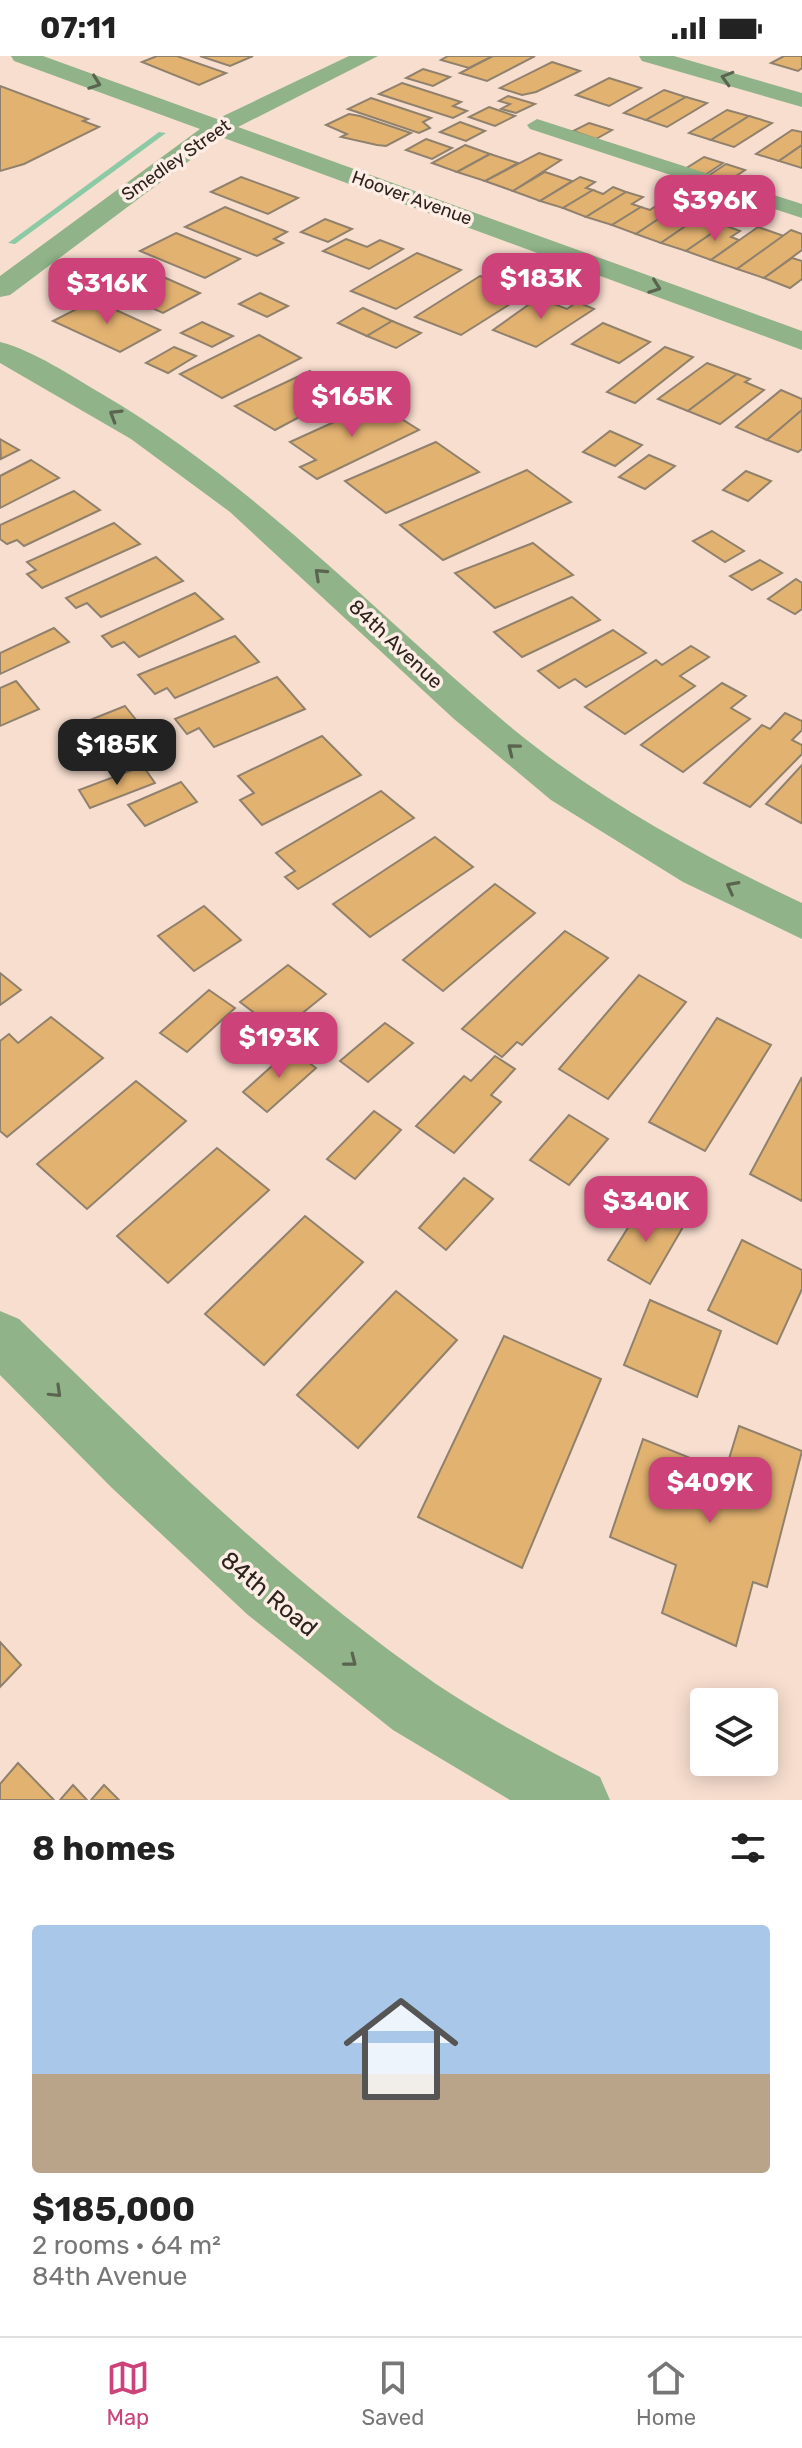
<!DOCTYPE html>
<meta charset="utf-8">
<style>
:root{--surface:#fff;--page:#f2f2f2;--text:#222;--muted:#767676;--line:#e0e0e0;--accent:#cc4279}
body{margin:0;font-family:Rubik,sans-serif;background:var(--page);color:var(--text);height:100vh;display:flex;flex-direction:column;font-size:30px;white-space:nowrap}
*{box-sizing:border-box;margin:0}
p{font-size:26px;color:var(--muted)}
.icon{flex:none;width:44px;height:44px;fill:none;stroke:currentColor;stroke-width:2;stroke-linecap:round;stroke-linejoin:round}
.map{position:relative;height:1744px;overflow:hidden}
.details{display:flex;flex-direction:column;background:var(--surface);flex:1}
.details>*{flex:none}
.tools{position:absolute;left:690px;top:1632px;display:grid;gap:16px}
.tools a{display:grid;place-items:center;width:88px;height:88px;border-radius:8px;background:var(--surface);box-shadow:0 4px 20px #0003;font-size:40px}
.price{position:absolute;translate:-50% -68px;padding:0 18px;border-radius:16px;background:var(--accent);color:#fff;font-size:26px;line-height:52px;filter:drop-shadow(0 2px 4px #0008)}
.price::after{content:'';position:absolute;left:50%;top:48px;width:24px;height:18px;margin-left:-12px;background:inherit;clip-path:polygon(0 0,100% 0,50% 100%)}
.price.selected{background:#222;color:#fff}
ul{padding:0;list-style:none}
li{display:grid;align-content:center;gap:16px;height:424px;padding:0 32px}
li+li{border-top:2px solid var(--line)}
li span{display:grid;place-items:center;height:248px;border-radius:8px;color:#555}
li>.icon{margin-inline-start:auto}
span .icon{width:144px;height:144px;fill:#fffc;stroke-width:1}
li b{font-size:34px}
h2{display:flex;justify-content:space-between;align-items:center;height:96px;padding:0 32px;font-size:34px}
.status{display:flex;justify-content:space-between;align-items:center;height:56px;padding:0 40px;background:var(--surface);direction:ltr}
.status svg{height:22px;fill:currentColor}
.dock{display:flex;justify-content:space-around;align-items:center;height:112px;border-top:2px solid var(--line);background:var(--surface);font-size:22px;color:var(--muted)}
.dock a{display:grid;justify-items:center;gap:4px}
.dock .selected{color:var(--accent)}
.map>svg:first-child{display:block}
.green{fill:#8cc9a5}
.building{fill:#e2b271;stroke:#90816d;stroke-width:2}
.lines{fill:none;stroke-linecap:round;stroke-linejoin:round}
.lane{fill:#90b389;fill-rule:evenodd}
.street{fill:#90b389;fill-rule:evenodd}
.oneway{stroke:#5a644e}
.labels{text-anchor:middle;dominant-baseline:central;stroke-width:7;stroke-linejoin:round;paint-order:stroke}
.far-street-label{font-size:18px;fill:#2d241e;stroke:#fdede5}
.street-label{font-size:20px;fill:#2d241e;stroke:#fdede5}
.near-street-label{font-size:24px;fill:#2d241e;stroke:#fdede5}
</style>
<div class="status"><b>07:11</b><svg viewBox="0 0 49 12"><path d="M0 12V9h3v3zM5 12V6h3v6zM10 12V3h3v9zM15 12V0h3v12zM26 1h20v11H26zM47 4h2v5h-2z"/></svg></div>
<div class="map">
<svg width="802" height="1744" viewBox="0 0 802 1744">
<rect width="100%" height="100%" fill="#f7decf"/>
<path class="green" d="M159,76l7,1 -151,111 -7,-1z"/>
<g class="building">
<path d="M157,0h20l49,17 -27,12 -57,-23z"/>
<path d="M200,0h53l-23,10z"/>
<path d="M448,0h45l-24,12 -28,-8z"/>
<path d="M493,0h42l-48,25 -27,-8z"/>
<path d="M784,0h18v12l-4,3 -27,-8z"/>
<path d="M552,6l28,9 -44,21 -14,3 -22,-7z"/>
<path d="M423,13l27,8 -17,9 -27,-8z"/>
<path d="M609,22l32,10 -32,18 -33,-11z"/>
<path d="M402,27l59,19 -8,4 14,5 -14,7 -74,-24z"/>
<path d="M0,30l88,33 -5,2 16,6 -75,37 -24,7z"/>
<path d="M664,34l22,7 -40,23 -22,-7z"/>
<path d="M508,40l27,8 -19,9 -15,-4 9,-5 -11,-3z"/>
<path d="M686,41l21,6 -40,24 -21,-7z"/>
<path d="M371,42l60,20 -8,4 7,6 -11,5 -71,-24z"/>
<path d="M489,51l26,9 -20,10 -26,-9z"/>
<path d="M727,54l22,6 -38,24 -22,-7z"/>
<path d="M349,58l11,2 51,17 -25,13 -9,-1 -36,-8 6,-3 -21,-9z"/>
<path d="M749,60l23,7 -38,24 -23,-7z"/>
<path d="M460,66l25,9 -19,10 -26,-9z"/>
<path d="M589,67l23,7 -16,9 -23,-8z"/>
<path d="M792,74l10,2v13l-23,16 -23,-7z"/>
<path d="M426,83l26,9 -20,11 -26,-9z"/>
<path d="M465,89l25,9 -33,18 -25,-9z"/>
<path d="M802,89v23l-23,-7z"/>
<path d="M539,97l22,7 -48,31 -28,-10z"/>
<path d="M490,98l28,9 -33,18 -28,-9z"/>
<path d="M704,101l19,6 -18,12 -20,-6z"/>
<path d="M726,108l19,6 -18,12 -19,-6z"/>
<path d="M545,116l27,9 -32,20 -27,-10z"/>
<path d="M241,121l57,21 -30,16 -57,-22z"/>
<path d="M580,121l15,5 -9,6 7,2 -30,18 -23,-7z"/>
<path d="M613,131l13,5 -40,25 -23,-9 30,-18 10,4z"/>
<path d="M626,136l17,5 -11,7 9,3 -29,18 -26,-8z"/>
<path d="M660,147l15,5 -39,26 -24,-9 29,-18 9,3z"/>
<path d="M225,151l62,25 -13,7 9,4 -26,13 -72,-29z"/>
<path d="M675,152l16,6 -11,6 10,3 -29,20 -25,-9z"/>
<path d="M325,163l27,10 -24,13 -27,-10z"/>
<path d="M709,164l15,5 -38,26 -25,-8 29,-20 9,3z"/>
<path d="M724,169l16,6 -9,6 8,3 -28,20 -25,-9z"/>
<path d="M758,171l26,9 -47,33 -26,-9z"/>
<path d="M791,174l11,4v16l-38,28 -27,-9z"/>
<path d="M176,177l64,26 -35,19 -65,-27z"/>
<path d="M346,183l21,8 13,-7 23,9 -34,20 -46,-18z"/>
<path d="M417,197l44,17 -65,39 -45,-18z"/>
<path d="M792,202l10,3v18l-12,9 -26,-10z"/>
<path d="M136,209l64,28 -37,20 -40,-18 -14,8 -43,-21 12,-7 20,10z"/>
<path d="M480,220l46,18 -65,41 -46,-18z"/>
<path d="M260,237l28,13 -21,11 -28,-13z"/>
<path d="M538,242l29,11 10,-7 17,7 -58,38 -43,-17z"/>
<path d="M94,244l66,30 -40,22 -67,-31z"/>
<path d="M363,252l29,13 -25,15 -29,-13z"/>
<path d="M392,265l29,12 -25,15 -29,-12z"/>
<path d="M202,266l31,14 -21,11 -31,-14z"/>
<path d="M603,267l47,19 -31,21 -47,-19z"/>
<path d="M259,279l42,23 -79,40 -42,-24z"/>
<path d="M174,291l22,9 -28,17 -22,-10z"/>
<path d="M665,291l28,10 -58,46 -28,-11z"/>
<path d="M707,307l30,11 -49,37 -30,-12z"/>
<path d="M310,315l26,15 -12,6 11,6 -60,32 -40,-24z"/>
<path d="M737,318l13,5 -5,3 19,8 -44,34 -32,-13z"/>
<path d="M366,319l19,11 -33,16 -19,-11z"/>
<path d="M781,334l21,9v11l-35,30 -31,-13z"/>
<path d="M376,347l43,27 -102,49 -17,-12 16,-7 -26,-18z"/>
<path d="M802,354v39l-4,3 -31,-12z"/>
<path d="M610,375l32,14 -27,21 -32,-14z"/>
<path d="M0,383l19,11 -18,9z"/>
<path d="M436,386l43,30 -93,41 -41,-32z"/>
<path d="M649,399l26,11 -30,23 -26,-12z"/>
<path d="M31,404l28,18 -59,30v-32z"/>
<path d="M527,414l44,32 -128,58 -43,-35z"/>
<path d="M746,415l25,10 -23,20 -25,-11z"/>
<path d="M74,435l26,19 -76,36 -7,-6 -10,4 -7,-5v-14z"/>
<path d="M114,467l26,21 -98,44 -15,-14 9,-4 -9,-8z"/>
<path d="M712,475l32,20 -19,11 -32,-21z"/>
<path d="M533,487l40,32 -78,33 -40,-35z"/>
<path d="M156,501l27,24 -82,36 -14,-14 -11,5 -10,-10z"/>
<path d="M760,504l22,13 -30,17 -22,-14z"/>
<path d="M796,523l6,4v26l-7,5 -27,-15z"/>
<path d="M195,537l28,26 -84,38 -15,-15 -12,5 -10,-11z"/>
<path d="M572,541l28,23 -78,37 -28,-25z"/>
<path d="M54,572l15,14 -69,32v-21z"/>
<path d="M613,574l33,23 -60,34 -11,-8 -16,9 -21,-17z"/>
<path d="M235,580l24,26 -84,36 -8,-10 -12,6 -17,-19z"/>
<path d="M691,590l18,11 -29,19 15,10 -70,48 -40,-27 71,-47 6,5z"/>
<path d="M277,621l28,32 -91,38 -15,-19 -12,6 -12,-15z"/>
<path d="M16,625l23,28 -39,17v-38z"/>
<path d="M722,627l24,13 -15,12 19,11 -67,53 -42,-27z"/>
<path d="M125,650l16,20 -55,23 -16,-21z"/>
<path d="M785,657l17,8v9l-10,10 10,5v9l-52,53 -46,-24 58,-58 8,4z"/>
<path d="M322,680l39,39 -99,50 -22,-25 14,-7 -16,-17z"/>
<path d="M802,709v57l-1,1 -35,-19z"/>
<path d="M143,710l12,17 -65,25 -11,-18z"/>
<path d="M181,726l16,20 -52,24 -17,-21z"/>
<path d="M381,735l33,27 -116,71 -13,-12 10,-6 -19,-18z"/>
<path d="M435,781l38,30 -103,70 -37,-33z"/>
<path d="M495,828l40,29 -92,78 -40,-31z"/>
<path d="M204,850l37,34 -47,31 -36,-35z"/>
<path d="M565,875l43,27 -86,87 -5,-3 -15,15 -40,-28z"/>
<path d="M288,909l38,29 -47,38 -39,-30z"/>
<path d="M0,917l21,17 -21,15z"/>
<path d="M639,919l47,27 -78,97 -49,-30z"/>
<path d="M209,934l26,18 -48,44 -27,-19z"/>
<path d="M51,961l52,41 -96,79 -7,-6v-90l9,-7 9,9z"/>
<path d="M717,962l54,27 -66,106 -56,-29z"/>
<path d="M385,967l28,20 -45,39 -28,-21z"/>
<path d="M291,993l25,19 -49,44 -24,-20z"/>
<path d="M495,1000l20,13 -24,26 10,7 -47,51 -38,-27 48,-50 7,5z"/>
<path d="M802,1021v124l-52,-27z"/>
<path d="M136,1025l50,40 -99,88 -50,-45z"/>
<path d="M374,1055l27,19 -46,49 -28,-20z"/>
<path d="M569,1059l39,24 -39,46 -39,-25z"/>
<path d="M217,1092l52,42 -101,93 -51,-47z"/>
<path d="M464,1122l29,21 -47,51 -27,-22z"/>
<path d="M642,1149l41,22 -33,57 -42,-24z"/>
<path d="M305,1160l58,46 -99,103 -59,-51z"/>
<path d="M742,1184l60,30v19l-25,55 -69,-34z"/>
<path d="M396,1235l61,49 -99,108 -61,-53z"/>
<path d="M650,1244l71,31 -24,66 -73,-32z"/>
<path d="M504,1280l97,43 -79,189 -104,-51z"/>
<path d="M739,1370l63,25 -35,136 -14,-5 -17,64 -74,-33 14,-48 -66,-28 33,-98 82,33z"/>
<path d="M0,1586l21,23 -21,22z"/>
<path d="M18,1707l36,37h-54v-16z"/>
<path d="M73,1729l14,15h-27z"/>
<path d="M104,1729l15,15h-28z"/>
</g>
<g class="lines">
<path class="lane" d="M537,63l265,85v14l-272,-89 -3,-4z"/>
<g class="street">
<path d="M11,0h32l174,63 132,-63h29l-140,71 564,204v19l-581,-213 -211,158 -10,2v-21l200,-147 -186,-68z"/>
<path d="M639,0h35l128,37v14l-160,-46z"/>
<path d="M0,286c35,9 71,34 102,52 155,91 275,221 411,335 88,72 187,126 289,174v36l-119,-57 -132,-82 -97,-81 -224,-207 -99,-73 -131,-76z"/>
<path d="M0,1255l19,8c133,128 264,259 417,365 52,35 108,64 164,93l10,23h-100l-117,-70 -145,-115 -136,-127 -112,-113z"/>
</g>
</g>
<defs><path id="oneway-chevron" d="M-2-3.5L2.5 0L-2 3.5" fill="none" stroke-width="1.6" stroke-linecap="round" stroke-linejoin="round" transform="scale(2)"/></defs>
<g class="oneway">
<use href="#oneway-chevron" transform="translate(727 22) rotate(-164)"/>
<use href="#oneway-chevron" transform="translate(95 27) rotate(20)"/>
<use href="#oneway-chevron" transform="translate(655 231) rotate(20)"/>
<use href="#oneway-chevron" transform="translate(115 359) rotate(-149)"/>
<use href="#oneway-chevron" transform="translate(320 518) rotate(-137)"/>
<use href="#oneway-chevron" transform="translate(513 693) rotate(-141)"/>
<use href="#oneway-chevron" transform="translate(732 831) rotate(-152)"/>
<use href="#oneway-chevron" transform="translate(56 1336) rotate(44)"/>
<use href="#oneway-chevron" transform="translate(351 1605) rotate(38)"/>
</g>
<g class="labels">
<g class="far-street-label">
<text transform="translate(176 104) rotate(-35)">Smedley Street</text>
<text transform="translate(412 142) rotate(20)">Hoover Avenue</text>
</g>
<g class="street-label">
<text transform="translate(396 588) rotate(43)">84th Avenue</text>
</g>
<g class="near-street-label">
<text transform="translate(269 1538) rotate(40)">84th Road</text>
</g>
</g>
</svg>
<div class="tools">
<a><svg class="icon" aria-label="layers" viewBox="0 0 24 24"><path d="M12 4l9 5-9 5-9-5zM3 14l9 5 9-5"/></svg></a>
</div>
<b class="price" style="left:715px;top:187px">$396K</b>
<b class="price" style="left:541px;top:265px">$183K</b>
<b class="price" style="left:107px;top:270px">$316K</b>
<b class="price" style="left:352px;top:383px">$165K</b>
<b class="price selected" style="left:117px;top:731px">$185K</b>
<b class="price" style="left:279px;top:1024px">$193K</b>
<b class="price" style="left:646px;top:1188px">$340K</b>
<b class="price" style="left:710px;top:1469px">$409K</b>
</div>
<section class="details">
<h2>8 homes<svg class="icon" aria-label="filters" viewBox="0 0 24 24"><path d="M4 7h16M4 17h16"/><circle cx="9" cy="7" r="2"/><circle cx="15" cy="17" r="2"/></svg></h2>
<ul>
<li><span style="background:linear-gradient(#a9c7e8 60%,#b9a48a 0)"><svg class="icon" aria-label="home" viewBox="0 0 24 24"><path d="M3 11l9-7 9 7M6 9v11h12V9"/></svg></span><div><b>$185,000</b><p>2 rooms · 64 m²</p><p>84th Avenue</p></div></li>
</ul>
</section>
<nav class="dock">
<a class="selected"><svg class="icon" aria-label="map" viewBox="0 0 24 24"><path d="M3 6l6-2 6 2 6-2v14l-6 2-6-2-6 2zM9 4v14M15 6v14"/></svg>Map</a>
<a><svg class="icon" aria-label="saved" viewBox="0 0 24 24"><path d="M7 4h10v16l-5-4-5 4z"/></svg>Saved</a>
<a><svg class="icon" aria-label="home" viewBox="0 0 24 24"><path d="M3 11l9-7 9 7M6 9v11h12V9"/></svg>Home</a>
</nav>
